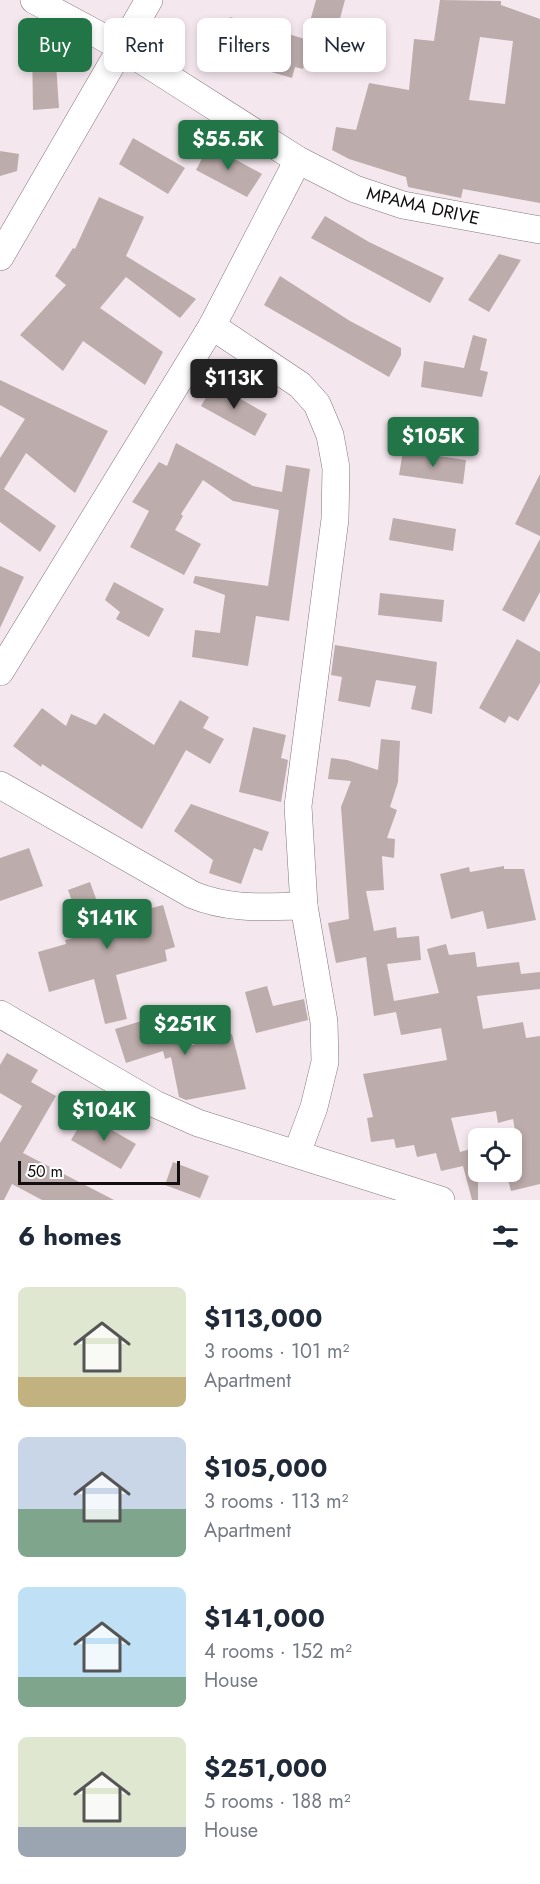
<!DOCTYPE html>
<meta charset="utf-8">
<style>
:root{--surface:#fff;--page:#f6f6f7;--text:#1f2937;--muted:#747a83;--accent:#217547}
body{margin:0;font-family:Jost,sans-serif;background:var(--page);color:var(--text);height:100vh;display:flex;flex-direction:column;font-size:22px;white-space:nowrap}
*{box-sizing:border-box;margin:0}
p{font-size:20px;color:var(--muted)}
.icon{flex:none;width:33px;height:33px;fill:none;stroke:currentColor;stroke-width:2;stroke-linecap:round;stroke-linejoin:round}
.map{position:relative;height:1200px;overflow:hidden}
.panel{display:flex;flex-direction:column;background:var(--surface);flex:1}
.panel>*{flex:none}
.guide{position:absolute;left:18px;top:18px;width:504px;height:54px;display:flex;gap:12px}
.controls{position:absolute;left:468px;top:1128px;display:grid;gap:12px}
.controls a{display:grid;place-items:center;width:54px;height:54px;border-radius:9px;background:var(--surface);box-shadow:0 3px 9px #0003;font-size:30px}
.scale{position:absolute;left:18px;bottom:15px;width:162px;box-sizing:border-box;padding-left:6px;border:3px solid #130f11;border-top:0;font-size:16px;line-height:21px;white-space:nowrap;color:#130f11;-webkit-text-stroke:4px #fff;paint-order:stroke}
.price{position:absolute;translate:-50% -51px;padding:0 14px;border-radius:6px;background:var(--accent);color:#fff;font-size:20px;line-height:39px;filter:drop-shadow(0 2px 3px #0008)}
.price::after{content:'';position:absolute;left:50%;top:36px;width:18px;height:14px;margin-left:-9px;background:inherit;clip-path:polygon(0 0,100% 0,50% 100%)}
.price.current{background:#222;color:#fff}
ul{padding:0;list-style:none}
li{display:flex;align-items:center;gap:18px;height:150px;padding:0 18px}
li span{display:grid;place-items:center;flex:none;width:168px;height:120px;border-radius:9px;color:#555}
li>.icon{margin-inline-start:auto}
span .icon{width:72px;height:72px;fill:#fffc;stroke-width:1}
li b{font-size:26px}
h2{display:flex;justify-content:space-between;align-items:center;height:72px;padding:0 18px;font-size:26px}
.tag{padding:0 21px;border-radius:9px;background:var(--surface);box-shadow:0 3px 9px #0003;font-size:21px;line-height:54px}
.tag.current{background:var(--accent);color:#fff}
.map>svg:first-child{display:block}
.building{fill:#bcacab;fill-rule:evenodd}
.lines{fill:none;stroke-linecap:round;stroke-linejoin:round}
.minor-casing{stroke:#82757b;stroke-width:28}
.minor{stroke:#fff;stroke-width:27}
.labels{text-anchor:middle;dominant-baseline:central;stroke-width:4.5;stroke-linejoin:round;paint-order:stroke}
.street-label{font-size:18px;fill:#130f11;stroke:#fff}
</style>
<div class="map">
<svg width="540" height="1200" viewBox="0 0 540 1200">
<rect width="100%" height="100%" fill="#f5e7ee"/>
<g class="building">
<path d="M316,0h29l-17,63 -22,-5 -3,11 -8,-2 -3,11 -73,-21 11,-40 75,22z"/>
<path d="M440,0l61,1v4l39,14v184l-77,-14 -2,9 -53,-11 -2,-10 -57,-18 -17,-9 4,-23 20,3 13,-47 40,7 5,-51 20,2zM480,37l33,4 -8,63 -36,-4z"/>
<path d="M32,47l23,3 4,58 -26,2z"/>
<path d="M133,138l52,30 -17,26 -49,-30z"/>
<path d="M209,145l53,29 -15,23 -51,-27z"/>
<path d="M0,151l19,3 -2,17 -17,5z"/>
<path d="M99,197l45,20 -18,39 70,43 -16,19 -54,-41 -26,31 63,44 -18,33 -62,-44 -20,30 -43,-36 46,-50 -11,-9 18,-28 2,1z"/>
<path d="M325,216l44,26 75,36 -14,25 -119,-65z"/>
<path d="M499,254l22,6 -32,52 -21,-12z"/>
<path d="M280,276l70,45 51,27v7l-12,22 -125,-72z"/>
<path d="M473,335l14,4 -7,31 8,2 -6,25 -61,-10 3,-26 40,7z"/>
<path d="M0,380l108,51 -33,62 -49,-40 -22,36 52,37 -16,26 -40,-30v-64l25,-39 -25,-14z"/>
<path d="M214,384l53,30 -12,22 -54,-30z"/>
<path d="M176,443l77,43 29,6 4,-27 24,4 -21,152 -33,-5 -8,50 -56,-9 3,-27 25,3 5,-38 -32,-12 2,-7 73,10 11,-76 -46,-9 -30,-21 -22,34 2,2 -8,14 26,14 -17,31 -54,-28 19,-36 -17,-9 27,-40 8,4z"/>
<path d="M403,451l63,9 -3,24 -64,-9z"/>
<path d="M540,474v62l-25,-12z"/>
<path d="M393,518l63,11 -3,22 -64,-11z"/>
<path d="M540,539v53l-16,30 -22,-12z"/>
<path d="M0,566l24,11 -24,51z"/>
<path d="M114,582l50,27 -15,28 -33,-18 4,-7 -15,-12z"/>
<path d="M380,593l64,7 -2,22 -64,-7z"/>
<path d="M517,639l23,13v31l-22,38 -9,-5 -4,7 -26,-15z"/>
<path d="M335,645l102,17 -5,52 -21,-5 5,-23 -40,-6 -6,27 -32,-6 4,-24 -11,-2z"/>
<path d="M180,700l29,17 -6,11 21,11 -14,25 -24,-14 -44,79 -100,-65 -1,3 -28,-21 29,-38 24,18 5,-12 25,11 8,-12 50,32z"/>
<path d="M253,727l33,8 -5,23 7,2 -7,42 -42,-10z"/>
<path d="M381,739l19,2 -2,41 -8,25 7,3 -10,28 8,1 -1,19 -12,-2 2,34 -18,1 8,40 22,-4 1,11 22,-2 2,24 -34,4 7,37 45,-8 -12,-44 19,-5 3,11 26,-3 2,15 42,-5 2,12 19,-2v17l-63,7 6,33 40,-7 3,16 14,-2v148l-29,7 -5,-19h6v-11l8,-2 -7,-40 -15,4 -2,-12 -45,7 9,34 18,-5v53h-6l-9,-34 -22,5 -5,-18 -19,4 -3,-12 -18,3 -2,-9 -23,3 -4,-24 6,-1 -10,-43 84,-14 -6,-32 -40,7 -5,-23 -22,4 -8,-59 -30,6 -8,-40 21,-4 -8,-112 10,-26 -23,-2 3,-21 16,2 31,10z"/>
<path d="M191,804l78,28 -7,19 -8,-3 -13,36 -32,-11 4,-13 -39,-29z"/>
<path d="M29,848l14,38 -43,15v-43z"/>
<path d="M504,866v3h20l12,51 -49,9 -4,-18 -32,8 -11,-45 29,-7 1,5z"/>
<path d="M90,882l14,39 59,-16 12,42 -10,3 2,11 -51,14 11,44 -22,5 -11,-45 -45,13 -11,-40 28,-8 -1,-4 19,-5 -16,-45z"/>
<path d="M267,986l6,20 31,-7 4,21 -52,13 -11,-41z"/>
<path d="M178,1010l11,36 43,-12 14,55 -60,11 -7,-3 -8,-40 -6,2 -2,-8 -37,12 -11,-34z"/>
<path d="M7,1053l31,17 -7,12 25,14 -33,57 91,47h-72l-30,-16 -8,16h-4v-57l22,-37 -22,-13v-28z"/>
<path d="M86,1115l50,29 -15,25 -50,-29z"/>
<path d="M173,1162l36,14 -9,22 -35,-13z"/>
</g>
<g class="lines">
<g class="minor-casing">
<g id="minor">
<path d="M34,0l87,47 177,113 57,29 48,16 137,25"/>
<path d="M0,257l149,-257"/>
<path d="M212,326l88,59 17,19 13,31 6,33 -1,51 -37,287 6,100 20,116 1,40 -11,45 -17,46"/>
<path d="M0,672l212,-346 86,-166"/>
<path d="M0,785l193,110c37,15 72,12 111,11"/>
<path d="M0,1014l155,90 43,19 243,77"/>
</g>
</g>
<use href="#minor" class="minor"/>
</g>
<g class="labels">
<g class="street-label">
<text transform="translate(423 206) rotate(13)">MPAMA DRIVE</text>
</g>
</g>
</svg>
<div class="controls">
<a><svg class="icon" aria-label="locate" viewBox="0 0 24 24"><circle cx="12" cy="12" r="6"/><path d="M12 2v4M12 18v4M2 12h4M18 12h4"/></svg></a>
</div>
<div class="scale">50 m</div>
<b class="price" style="left:228px;top:171px">$55.5K</b>
<b class="price current" style="left:234px;top:410px">$113K</b>
<b class="price" style="left:433px;top:468px">$105K</b>
<b class="price" style="left:107px;top:950px">$141K</b>
<b class="price" style="left:185px;top:1056px">$251K</b>
<b class="price" style="left:104px;top:1142px">$104K</b>
<div class="guide">
<a class="tag current">Buy</a>
<a class="tag">Rent</a>
<a class="tag">Filters</a>
<a class="tag">New</a>
</div>
</div>
<section class="panel">
<h2>6 homes<svg class="icon" aria-label="filters" viewBox="0 0 24 24"><path d="M4 7h16M4 17h16"/><circle cx="9" cy="7" r="2"/><circle cx="15" cy="17" r="2"/></svg></h2>
<ul>
<li><span style="background:linear-gradient(#dfe7d0 75%,#c2b280 0)"><svg class="icon" aria-label="home" viewBox="0 0 24 24"><path d="M3 11l9-7 9 7M6 9v11h12V9"/></svg></span><div><b>$113,000</b><p>3 rooms · 101 m²</p><p>Apartment</p></div></li>
<li><span style="background:linear-gradient(#c9d6e8 60%,#7fa58c 0)"><svg class="icon" aria-label="home" viewBox="0 0 24 24"><path d="M3 11l9-7 9 7M6 9v11h12V9"/></svg></span><div><b>$105,000</b><p>3 rooms · 113 m²</p><p>Apartment</p></div></li>
<li><span style="background:linear-gradient(#bfe0f5 75%,#7fa58c 0)"><svg class="icon" aria-label="home" viewBox="0 0 24 24"><path d="M3 11l9-7 9 7M6 9v11h12V9"/></svg></span><div><b>$141,000</b><p>4 rooms · 152 m²</p><p>House</p></div></li>
<li><span style="background:linear-gradient(#dfe7d0 75%,#9aa5b1 0)"><svg class="icon" aria-label="home" viewBox="0 0 24 24"><path d="M3 11l9-7 9 7M6 9v11h12V9"/></svg></span><div><b>$251,000</b><p>5 rooms · 188 m²</p><p>House</p></div></li>
</ul>
</section>
